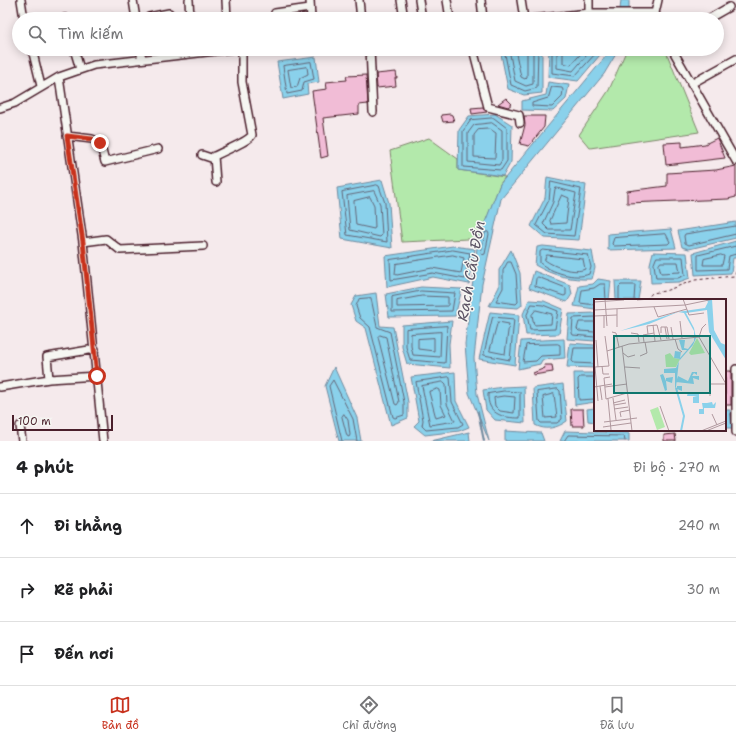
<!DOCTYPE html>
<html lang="vi">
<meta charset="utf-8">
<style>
body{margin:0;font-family:"Shantell Sans",sans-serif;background:#f6f6f6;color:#202124}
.scale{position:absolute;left:12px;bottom:10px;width:101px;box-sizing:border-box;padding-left:4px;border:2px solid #4a1f2b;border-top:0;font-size:11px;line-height:14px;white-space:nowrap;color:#4a1f2b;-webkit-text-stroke:3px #f6f6f2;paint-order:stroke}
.stop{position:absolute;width:12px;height:12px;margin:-9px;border:3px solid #c8321e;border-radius:50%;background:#fff}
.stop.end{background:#c8321e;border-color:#fff;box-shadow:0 1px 4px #0008}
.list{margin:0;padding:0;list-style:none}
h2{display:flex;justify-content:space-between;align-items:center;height:52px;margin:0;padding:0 16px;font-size:17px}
h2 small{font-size:13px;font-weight:400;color:#757577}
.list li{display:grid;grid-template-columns:26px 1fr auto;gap:12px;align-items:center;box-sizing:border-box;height:64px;padding:0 16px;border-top:1px solid #e0e0e0}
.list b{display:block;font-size:15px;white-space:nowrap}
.list em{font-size:13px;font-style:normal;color:#757577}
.icon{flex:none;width:22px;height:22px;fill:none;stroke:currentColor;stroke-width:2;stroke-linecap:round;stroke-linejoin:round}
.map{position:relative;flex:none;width:736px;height:441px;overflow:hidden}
.search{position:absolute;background:#fff;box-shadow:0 2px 10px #0003;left:12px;right:12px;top:12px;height:44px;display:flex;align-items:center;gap:10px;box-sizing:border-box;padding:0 14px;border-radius:22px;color:#757577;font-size:15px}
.sheet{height:244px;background:#fff}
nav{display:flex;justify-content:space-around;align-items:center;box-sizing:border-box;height:56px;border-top:1px solid #e0e0e0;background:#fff;font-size:11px;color:#757577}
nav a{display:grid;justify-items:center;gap:2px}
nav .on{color:#c8321e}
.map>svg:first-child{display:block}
.green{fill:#b3e9ab;stroke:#7e846b}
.water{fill:#8ad1eb;stroke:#708a9e}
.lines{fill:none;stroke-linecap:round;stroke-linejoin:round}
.shore{stroke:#646678;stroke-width:1}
.stream{stroke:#708a9e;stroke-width:2}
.building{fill:#f1bcd6;stroke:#4a1f2b}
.minor-casing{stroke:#4a1f2b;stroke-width:10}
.path{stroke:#4a1f2b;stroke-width:1;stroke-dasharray:3 3;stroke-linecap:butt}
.minor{stroke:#f6f6f2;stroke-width:7}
.route{stroke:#c8321e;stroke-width:5}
.labels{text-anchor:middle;stroke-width:3;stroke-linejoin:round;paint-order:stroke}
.water-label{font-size:15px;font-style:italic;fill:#5d5465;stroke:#f6f6f2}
.inset-river{fill:none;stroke:#8ad1eb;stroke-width:2}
.inset-road{fill:none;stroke:#b1999f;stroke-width:1}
.view{fill:#0f766e;fill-opacity:0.15;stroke:#0f766e;stroke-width:2}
.inset-edge{fill:none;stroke:#4a1f2b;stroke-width:2}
</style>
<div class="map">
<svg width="736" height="441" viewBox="0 0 736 441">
<rect width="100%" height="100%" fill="#f5eaec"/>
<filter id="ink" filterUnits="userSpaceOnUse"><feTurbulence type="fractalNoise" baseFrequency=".025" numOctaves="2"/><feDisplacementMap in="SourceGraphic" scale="8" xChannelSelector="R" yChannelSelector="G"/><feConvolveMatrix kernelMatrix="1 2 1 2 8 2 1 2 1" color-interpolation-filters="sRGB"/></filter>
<g filter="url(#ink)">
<path class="green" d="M 627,49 L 665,49 L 699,132 L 590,148 L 579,135 L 609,90 Z
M 429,138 L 458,159 L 458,170 L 505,177 L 500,184 L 478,242 L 468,239 L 402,242 L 390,151 Z"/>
<path class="water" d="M 621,0 L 629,0 L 629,19 L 619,19 Z
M 500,49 L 542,49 L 542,93 L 524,95 L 508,89 Z
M 549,49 L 601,49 L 600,55 L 578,81 L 548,77 Z
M 609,49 L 619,49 L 604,74 L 501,199 L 482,284 L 474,358 L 477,394 L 489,441 L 469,393 L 465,344 L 478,240 L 500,184 L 606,56 Z
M 316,57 L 319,82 L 307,84 L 308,94 L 283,99 L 277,62 Z
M 548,82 L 569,85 L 566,99 L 553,111 L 522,110 L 522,101 L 546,95 Z
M 495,114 L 512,125 L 511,162 L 503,176 L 458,170 L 459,130 L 469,116 Z
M 547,177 L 586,185 L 579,240 L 545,238 L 531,226 L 545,198 Z
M 382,180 L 389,203 L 392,248 L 342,239 L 337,188 Z
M 736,222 L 736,238 L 689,249 L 682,247 L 678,231 Z
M 671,229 L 676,248 L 608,250 L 608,234 Z
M 736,241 L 736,258 L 733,258 L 731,273 L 695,275 L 693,253 Z
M 453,246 L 475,249 L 469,284 L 433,277 L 387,287 L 385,256 Z
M 543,246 L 592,251 L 595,268 L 592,279 C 571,280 553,276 535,265 L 537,247 Z
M 511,250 L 520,273 L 522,305 L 518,308 L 489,306 L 499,287 L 499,270 Z
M 653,252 L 687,253 L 690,278 L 679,282 L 651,283 L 650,264 Z
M 534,271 L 570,285 L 572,294 L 567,302 L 529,288 Z
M 598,279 L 611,281 L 609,300 L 595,300 L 595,309 L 574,306 L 579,286 L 593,284 Z
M 615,281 L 641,281 L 638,300 L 616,300 Z
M 421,287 L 462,289 L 455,316 L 389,317 L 386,294 Z
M 376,293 L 380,326 L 393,327 L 408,402 L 408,418 L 391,425 L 366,328 L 356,321 L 351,305 L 356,296 Z
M 529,300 L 544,301 L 563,309 L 559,334 L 526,335 L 523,314 Z
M 490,312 L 519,315 L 515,365 L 479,359 Z
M 595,313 L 595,341 L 567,339 L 569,314 Z
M 452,321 L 449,344 L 450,368 L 407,364 L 402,347 L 402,325 Z
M 564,339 L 565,358 L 542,360 L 540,364 L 518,369 L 521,341 Z
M 570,343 L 595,345 L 595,368 L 567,367 Z
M 334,367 L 357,418 L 361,441 L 339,441 L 325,386 Z
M 455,372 L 456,401 L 469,427 L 459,431 L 425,435 L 414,426 L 419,421 L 411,377 Z
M 574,373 L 595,373 L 595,402 L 575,405 Z
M 563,384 L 567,421 C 557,428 546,431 535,425 L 533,388 Z
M 524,386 L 525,423 L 495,420 L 486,410 L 483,390 L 503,387 Z
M 595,408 L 595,422 L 588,421 L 587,409 Z
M 725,410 L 730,410 L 732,428 L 725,428 Z
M 505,431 L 541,433 L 544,441 L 505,441 Z
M 565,431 L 629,433 L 629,441 L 560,441 Z
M 469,432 L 470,441 L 431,441 Z"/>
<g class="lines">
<path class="shore" d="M 504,49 L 511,85 L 525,91 L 537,88 L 538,49
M 509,49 L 515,81 L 526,86 L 533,84 L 533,49
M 515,49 L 521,77 L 525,79 L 527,77 L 527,49
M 552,49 L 552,73 L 575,76 L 596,53 L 597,49
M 557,49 L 557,68 L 573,71 L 592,49
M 563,49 L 563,63 L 571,65 L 585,49
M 311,62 L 314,79 L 304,82 L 302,91 L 287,94 L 283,66 Z
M 307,67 L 308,74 L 300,78 L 297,87 L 291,88 L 288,70 Z
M 552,87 L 562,88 L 563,90 L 562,97 L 552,107 L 532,106 L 532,103 L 548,98 Z
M 494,118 L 507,128 L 507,161 L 501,170 L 463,167 L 463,131 L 471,120 Z
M 492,123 L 502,130 L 502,160 L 499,165 L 468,162 L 468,133 L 474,125 Z
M 490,129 L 496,133 L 495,158 L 474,157 L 474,135 L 478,130 Z
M 551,182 L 581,189 L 574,236 L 547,234 L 536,225 L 549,200 Z
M 377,185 L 379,186 L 385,203 L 387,242 L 347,235 L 342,192 Z
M 557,188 L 576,193 L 570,230 L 549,230 L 543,224 L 553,202 L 555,189 Z
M 374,191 L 380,204 L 382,235 L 380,237 L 350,230 L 347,196 Z
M 562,195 L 569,198 L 566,223 L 551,224 L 550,221 Z
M 370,197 L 374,205 L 375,227 L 374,229 L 356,225 L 354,201 Z
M 736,226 L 685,234 L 684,236 L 685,243 L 689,245 L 736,234
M 488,232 L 489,234 L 485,254 L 482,255 L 481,253 L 485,233 Z
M 666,234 L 670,242 L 668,244 L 614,246 L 612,244 L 614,238 Z
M 736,246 L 698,255 L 698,270 L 727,269 L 729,256 L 736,254
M 453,250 L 470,253 L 465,279 L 433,273 L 391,280 L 390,260 Z
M 543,250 L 588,255 L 591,267 L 589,274 C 575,280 551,272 540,263 L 540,252 Z
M 453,255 L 464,258 L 461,273 L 432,268 L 397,275 L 395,274 L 396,264 Z
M 547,255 L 583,259 L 585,269 C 575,274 554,267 545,260 Z
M 721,255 L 724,256 L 722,265 L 703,265 L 704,259 Z
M 657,257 L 683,257 L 685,275 L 678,278 L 656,278 L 654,264 Z
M 508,262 L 511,262 L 516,274 L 518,302 L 516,304 L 496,301 L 503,288 L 503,271 Z
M 661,262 L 678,262 L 680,272 L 661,273 L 659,265 Z
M 538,277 L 566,288 L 566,295 L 564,296 L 535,286 L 536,279 Z
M 421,291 L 455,293 L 452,311 L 392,312 L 392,297 Z
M 422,296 L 448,297 L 448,306 L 397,307 L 397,301 Z
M 371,298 L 377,327 L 390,332 L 404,402 L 404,415 L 395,418 L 393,417 L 370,327 L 360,318 L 356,306 L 359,299 Z
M 619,300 L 619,287 L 621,285 L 635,285 L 634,300
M 532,304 L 543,305 L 558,311 L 555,329 L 530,330 L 527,315 Z
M 595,305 L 580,303 L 582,290 L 594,288 L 600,284 L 605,284 L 606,300
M 536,310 L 552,314 L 551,324 L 534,325 L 532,315 Z
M 493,317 L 514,319 L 510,360 L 484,355 Z
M 595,317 L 573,318 L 572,333 L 573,335 L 595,337
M 498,322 L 509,324 L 505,354 L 490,351 Z
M 595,322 L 579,322 L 577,329 L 579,331 L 595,332
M 447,326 L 445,363 L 410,360 L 406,347 L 406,329 Z
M 441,332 L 440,357 L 413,355 L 411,346 L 411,334 Z
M 380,335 L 386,337 L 399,402 L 397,405 L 395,404 L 378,337 Z
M 434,338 L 434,351 L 418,349 L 418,339 Z
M 558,344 L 560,345 L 560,355 L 541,356 L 536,361 L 523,362 L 526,345 Z
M 595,348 L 574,348 L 572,361 L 574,363 L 595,364
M 450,377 L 452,402 L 463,424 L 458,427 L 426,430 L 422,426 L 423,420 L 416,382 Z
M 595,377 L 580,377 L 578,379 L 579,400 L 595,399
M 444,382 L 446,384 L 447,404 L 455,421 L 430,425 L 422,386 Z
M 438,389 L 440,390 L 441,405 L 446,415 L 436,418 L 429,392 Z
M 558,389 L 560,391 L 562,419 L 557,423 L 541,423 L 539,421 L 537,392 Z
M 504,391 L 520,392 L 520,418 C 502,418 487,414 488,394 Z
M 554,394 L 557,417 L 545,418 L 543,397 Z
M 504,396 L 515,397 L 514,413 L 500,411 L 495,406 L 494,398 Z
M 344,414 L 348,420 L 350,435 L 349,437 L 347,436 L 342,417 Z
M 342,441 L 329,386 L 333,380 L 353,419 L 357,441
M 564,441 L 568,435 L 624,436 L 625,441"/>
<path class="stream" d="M 478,412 L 484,441"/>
</g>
<path class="building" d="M 396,72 L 397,78 L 395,78 L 396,86 L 377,88 L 376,74 Z
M 366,75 L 368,104 L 359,105 L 359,114 L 323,118 L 328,156 L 321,158 L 312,91 L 327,89 L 326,82 L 347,80 L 346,76 Z
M 506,98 L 512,104 L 508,107 L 498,104 Z
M 483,107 L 487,112 L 472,114 L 471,108 Z
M 450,114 L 452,115 L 454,121 L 443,122 L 441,115 Z
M 524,116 L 545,116 L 544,127 L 529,146 L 520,144 L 525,125 Z
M 717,138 L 725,158 L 666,165 L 664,143 L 682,142 L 682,147 L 705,144 Z
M 736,166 L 736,197 L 728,199 L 627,203 L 627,191 L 667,186 L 667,173 L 716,170 Z
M 544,365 L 552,365 L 553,372 L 533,375 L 533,373 L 545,368 Z
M 725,371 L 731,371 L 731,405 L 725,405 Z
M 571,409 L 583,409 L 584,426 L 572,426 Z
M 675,434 L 676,441 L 664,441 L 664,435 Z"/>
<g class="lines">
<g class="minor-casing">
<path id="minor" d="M 21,0 L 24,19
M 133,0 L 136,19
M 189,0 L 190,19
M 226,0 L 227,19
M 310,0 L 311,19
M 359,0 L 361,19
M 401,0 L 404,19
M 419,0 L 422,19
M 447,0 L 450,19
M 481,0 L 483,19
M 521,0 L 524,19
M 275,13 L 310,8
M 589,13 L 589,0
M 149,17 L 169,13 L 169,19
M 65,18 L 66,19
M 532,19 L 589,13 L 655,13
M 658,19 L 655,13 L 658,0
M 708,19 L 729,7
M 32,49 L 41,86
M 74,49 L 80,69
M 140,49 L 142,59
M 370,49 L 373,112
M 473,49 L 488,107 L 519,115 L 520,123
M 672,49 L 736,161
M 59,77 L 83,242 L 103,441
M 691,84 L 736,59
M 0,108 L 15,103 L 59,77 L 94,65 L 233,49
M 67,136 L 92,139 L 100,143 L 105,162 L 158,149
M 202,155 L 211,158 C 221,152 248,142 252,135 L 242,82 L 242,49
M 214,156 L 216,182
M 83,242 L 106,239 L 120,250 L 203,246
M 736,369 L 736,432
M 49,379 L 47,357 L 95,349
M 0,387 L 49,379 L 97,376
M 20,426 L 22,441"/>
</g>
<path class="path" d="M 646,300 L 652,293 L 665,291 L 695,280 L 734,276 L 736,272"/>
<use href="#minor" class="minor"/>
</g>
</g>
<g class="lines" filter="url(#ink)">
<path class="route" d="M 97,376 L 83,242 L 67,136 L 92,139 L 100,143"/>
</g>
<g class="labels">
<g class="water-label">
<text transform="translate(471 271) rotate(-80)" y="5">Rạch Cầu Đồn</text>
</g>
</g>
<g transform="translate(594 299)">
<rect width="132" height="132" fill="#f5eaec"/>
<path d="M 103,39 L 111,54 L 97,56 L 95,54 ZM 76,54 L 80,59 L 86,60 L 82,68 L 72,68 L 71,56 ZM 64,108 L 71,128 L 63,131 L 56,111 Z" fill="#b3e9ab"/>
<path d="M 112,0 L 118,0 L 120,31 L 127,44 L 132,46 L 132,61 L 115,33 L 113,11 L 92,14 L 100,29 L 102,39 L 99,46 L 85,62 L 82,88 L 83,90 L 83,87 L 88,87 L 88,92 L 83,90 L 84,94 L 81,88 L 81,74 L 70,74 L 70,70 L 82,69 L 86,60 L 80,59 L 81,52 L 87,53 L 86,59 L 93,51 L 88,51 L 85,41 L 91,41 L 90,49 L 94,50 L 100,42 L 100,32 L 90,14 L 84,13 L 55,25 L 26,32 L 0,35 L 26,32 L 83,13 L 111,9 L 114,3 ZM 98,73 L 103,73 L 103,76 L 100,74 L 98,77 L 105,77 L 105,81 L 99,79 L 100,85 L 82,83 L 84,77 L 94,82 ZM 69,75 L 72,82 L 72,79 L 79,78 L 78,84 L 72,82 L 73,91 L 71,92 L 66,76 ZM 102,93 L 105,94 L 105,104 L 99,104 L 99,98 L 103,97 L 93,97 L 94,93 ZM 118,103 L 119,106 L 122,103 L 121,109 L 110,109 L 110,115 L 105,115 L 105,110 L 109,110 L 108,104 L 113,104 L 113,106 L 113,104 Z" fill="#8ad1eb"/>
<path class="inset-river" d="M 82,89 L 90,117 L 87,132"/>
<path class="inset-road" d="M 11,0 L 13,27M 89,0 L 95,16 L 110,14M 43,1 L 57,0M 0,3 L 30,1M 60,8 L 64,18 L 93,10M 23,10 L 23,28M 0,11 L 91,6 L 120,0M 10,16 L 10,29M 0,17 L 23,16M 86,22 L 88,39M 112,25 L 108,29 L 105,38 L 132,85 L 116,85 L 116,97M 59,26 L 61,42M 71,28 L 73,40M 77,28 L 79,40M 18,33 L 22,34 L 25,48M 37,34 L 44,35 L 45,43M 67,34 L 67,28 L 73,28 L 75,40M 54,35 L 53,27 L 63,26 L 67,41M 11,37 L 13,52 L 35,45 L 105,38M 81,40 L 84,50 L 88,53M 2,41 L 4,68M 50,43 L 49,36 L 60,34M 28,47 L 38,132M 29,54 L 34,58 L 41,56M 46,57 L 53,54 L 51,43M 8,67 L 9,75 L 15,75M 31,68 L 46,69M 16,78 L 10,79 L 12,100 L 33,94M 6,87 L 8,101M 0,88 L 18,85M 11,88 L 33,85M 19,99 L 22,121M 14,100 L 17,131M 4,102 L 1,68 L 15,67 L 13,52M 19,104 L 31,101M 20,106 L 32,104M 66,107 L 75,132M 20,110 L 34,108M 118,115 L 123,126M 27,118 L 26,113 L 36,111M 10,123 L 43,119M 9,128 L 37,124M 107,132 L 132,122M 112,132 L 132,124"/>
<path class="view" d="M 20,37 L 116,37 L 116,94 L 20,94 Z"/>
<rect width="132" height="132" class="inset-edge"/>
</g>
</svg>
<div class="scale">100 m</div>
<div class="stop" style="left:97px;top:376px"></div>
<div class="stop end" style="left:100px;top:143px"></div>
<div class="search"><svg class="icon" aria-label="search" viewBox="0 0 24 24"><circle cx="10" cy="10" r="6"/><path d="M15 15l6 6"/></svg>Tìm kiếm</div>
</div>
<section class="sheet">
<h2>4 phút<small>Đi bộ · 270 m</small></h2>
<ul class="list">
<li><svg class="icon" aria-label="ahead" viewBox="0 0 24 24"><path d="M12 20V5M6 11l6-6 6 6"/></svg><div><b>Đi thẳng</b></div><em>240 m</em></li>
<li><svg class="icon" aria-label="right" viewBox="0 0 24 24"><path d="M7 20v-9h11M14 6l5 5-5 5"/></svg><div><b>Rẽ phải</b></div><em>30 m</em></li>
<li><svg class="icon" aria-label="arrive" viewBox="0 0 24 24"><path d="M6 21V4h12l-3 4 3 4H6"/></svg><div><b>Đến nơi</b></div></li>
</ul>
</section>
<nav>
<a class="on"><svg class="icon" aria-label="map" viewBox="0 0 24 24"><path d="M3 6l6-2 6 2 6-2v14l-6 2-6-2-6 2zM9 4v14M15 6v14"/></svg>Bản đồ</a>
<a><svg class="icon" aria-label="directions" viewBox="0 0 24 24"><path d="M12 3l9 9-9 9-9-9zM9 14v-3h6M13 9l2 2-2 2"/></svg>Chỉ đường</a>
<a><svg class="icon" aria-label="saved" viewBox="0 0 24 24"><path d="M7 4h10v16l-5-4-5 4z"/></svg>Đã lưu</a>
</nav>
